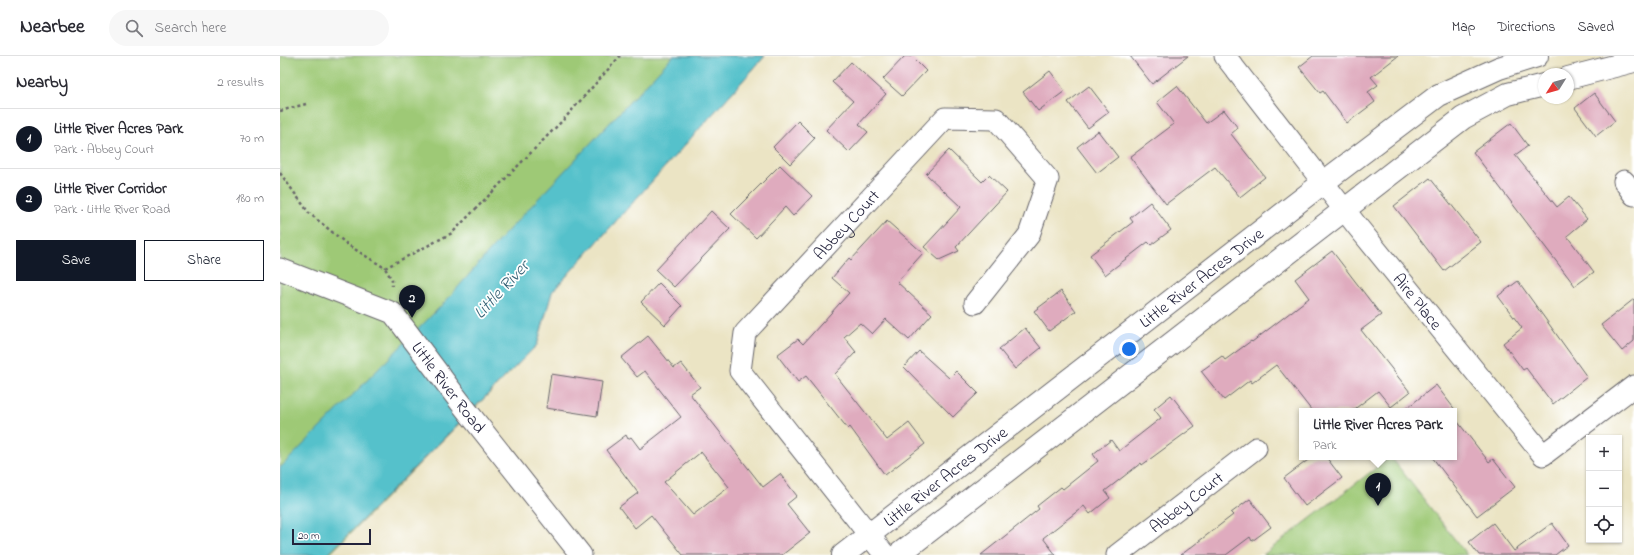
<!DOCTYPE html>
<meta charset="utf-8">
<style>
body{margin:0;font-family:"Indie Flower",sans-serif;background:#f7f7f7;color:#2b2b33}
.controls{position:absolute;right:12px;bottom:12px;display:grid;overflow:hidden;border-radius:0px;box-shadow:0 1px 3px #0004}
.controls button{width:36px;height:36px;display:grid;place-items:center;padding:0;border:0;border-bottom:1px solid #e1e1e2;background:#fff;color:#2b2b33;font:20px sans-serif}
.compass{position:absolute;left:1258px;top:12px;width:36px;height:36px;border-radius:50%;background:#fff;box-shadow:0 1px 3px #0004;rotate:233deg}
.scale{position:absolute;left:12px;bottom:10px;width:79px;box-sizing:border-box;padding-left:4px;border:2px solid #22223b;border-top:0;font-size:11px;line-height:14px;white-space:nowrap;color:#22223b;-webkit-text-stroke:3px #fff;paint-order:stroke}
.you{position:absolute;left:849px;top:293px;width:14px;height:14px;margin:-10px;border:3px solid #fff;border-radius:50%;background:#1a73e8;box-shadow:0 0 0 6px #1a73e833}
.badge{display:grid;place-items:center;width:26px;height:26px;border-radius:50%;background:#111827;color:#fff;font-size:13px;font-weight:700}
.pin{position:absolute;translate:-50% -33px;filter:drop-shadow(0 1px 2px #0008)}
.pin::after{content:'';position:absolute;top:21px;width:14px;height:12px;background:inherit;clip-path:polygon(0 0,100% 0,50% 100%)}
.popup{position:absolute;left:1019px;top:352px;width:158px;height:52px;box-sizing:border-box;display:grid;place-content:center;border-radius:0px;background:#fff;filter:drop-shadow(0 1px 3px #0005);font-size:13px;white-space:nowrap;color:#7c7c81}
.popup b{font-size:15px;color:#2b2b33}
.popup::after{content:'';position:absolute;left:50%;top:100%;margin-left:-8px;border:8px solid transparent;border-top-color:#fff}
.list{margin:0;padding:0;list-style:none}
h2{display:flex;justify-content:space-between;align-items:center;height:52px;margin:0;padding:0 16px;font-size:17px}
h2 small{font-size:13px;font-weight:400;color:#7c7c81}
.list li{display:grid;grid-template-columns:26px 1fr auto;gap:12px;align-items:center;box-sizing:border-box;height:60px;padding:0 16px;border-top:1px solid #e1e1e2}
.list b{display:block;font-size:15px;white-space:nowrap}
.list p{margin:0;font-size:13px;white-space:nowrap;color:#7c7c81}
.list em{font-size:13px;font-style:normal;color:#7c7c81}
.actions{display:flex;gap:8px;padding:12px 16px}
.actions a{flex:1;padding:9px 0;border:1px solid #111827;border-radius:0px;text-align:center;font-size:14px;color:#111827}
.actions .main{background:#111827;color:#fff}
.icon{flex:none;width:22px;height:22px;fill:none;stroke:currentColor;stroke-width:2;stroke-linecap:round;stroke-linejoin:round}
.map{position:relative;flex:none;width:1354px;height:499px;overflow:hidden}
header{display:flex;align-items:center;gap:24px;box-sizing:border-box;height:56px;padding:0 20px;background:#fff;border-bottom:1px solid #e1e1e2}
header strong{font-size:19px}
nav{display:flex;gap:22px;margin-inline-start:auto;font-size:14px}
.search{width:280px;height:36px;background:#f7f7f7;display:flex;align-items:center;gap:10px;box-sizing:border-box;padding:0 14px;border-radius:22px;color:#7c7c81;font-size:15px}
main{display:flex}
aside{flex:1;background:#fff}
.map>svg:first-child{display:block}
.green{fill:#9ec976;stroke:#607658}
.water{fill:#54c1cb;stroke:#3b7283}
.building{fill:#dfabbe;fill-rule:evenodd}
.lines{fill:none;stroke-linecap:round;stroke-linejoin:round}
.street-casing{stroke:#68666b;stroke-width:23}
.secondary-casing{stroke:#68666b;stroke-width:24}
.path{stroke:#68666b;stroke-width:2.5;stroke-dasharray:3 3;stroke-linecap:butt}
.street{stroke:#fff;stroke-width:21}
.secondary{stroke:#fff;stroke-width:22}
.labels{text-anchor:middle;stroke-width:3.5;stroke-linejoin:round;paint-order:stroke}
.street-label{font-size:17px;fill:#22223b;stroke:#fff}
.water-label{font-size:18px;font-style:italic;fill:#366275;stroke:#fff}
</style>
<header>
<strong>Nearbee</strong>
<div class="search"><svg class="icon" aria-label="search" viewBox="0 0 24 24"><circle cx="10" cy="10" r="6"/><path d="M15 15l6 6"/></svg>Search here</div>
<nav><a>Map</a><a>Directions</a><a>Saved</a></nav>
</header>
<main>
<aside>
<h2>Nearby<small>2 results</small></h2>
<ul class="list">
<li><span class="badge">1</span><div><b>Little River Acres Park</b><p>Park · Abbey Court</p></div><em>70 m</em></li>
<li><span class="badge">2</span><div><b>Little River Corridor</b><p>Park · Little River Road</p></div><em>180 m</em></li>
</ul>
<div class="actions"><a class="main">Save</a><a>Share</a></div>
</aside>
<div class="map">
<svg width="1354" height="499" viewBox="0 0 1354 499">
<rect width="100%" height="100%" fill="#fff"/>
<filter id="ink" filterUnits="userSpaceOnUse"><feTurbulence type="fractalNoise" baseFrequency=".025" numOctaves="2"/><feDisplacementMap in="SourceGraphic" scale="8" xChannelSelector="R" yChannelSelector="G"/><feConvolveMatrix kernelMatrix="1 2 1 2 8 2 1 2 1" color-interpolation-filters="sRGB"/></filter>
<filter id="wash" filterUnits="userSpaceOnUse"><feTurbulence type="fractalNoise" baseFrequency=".012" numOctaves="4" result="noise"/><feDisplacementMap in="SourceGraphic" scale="16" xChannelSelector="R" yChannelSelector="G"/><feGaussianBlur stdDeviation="0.9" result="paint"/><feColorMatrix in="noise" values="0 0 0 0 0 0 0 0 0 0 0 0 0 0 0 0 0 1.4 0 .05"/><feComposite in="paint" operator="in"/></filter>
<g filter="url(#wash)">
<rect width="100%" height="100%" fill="#ebe4c4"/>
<path class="green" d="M 0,0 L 485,0 L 272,236 L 257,289 L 49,499 L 0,499 Z
M 1111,401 L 1187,499 L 983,499 L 1110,401 Z"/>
<path class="water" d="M 393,0 L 485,0 L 272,236 L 257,289 L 47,499 L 0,499 L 0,412 L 165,246 L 222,181 Z"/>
<g id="blocks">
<path class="building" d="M 625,0 L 631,0 L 646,15 L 622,40 L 603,23 Z
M 850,0 L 908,0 L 872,28 Z
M 1033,0 L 1118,0 L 1091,21 L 1098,29 L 1088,36 L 1095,46 L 1067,67 L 1043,35 L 1040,37 L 1019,11 Z
M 571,6 L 606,38 L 579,68 L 588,76 L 569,96 L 546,74 L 573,45 L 552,26 Z
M 770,15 L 785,35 L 758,55 L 743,36 Z
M 809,30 L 829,56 L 808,72 L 788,46 Z
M 897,30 L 926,67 L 944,54 L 958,72 L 951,78 L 985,121 L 960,141 L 935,111 L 886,148 L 850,101 L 894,68 L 877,46 Z
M 1314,37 L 1335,65 L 1316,80 L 1295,52 Z
M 518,65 L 535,82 L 510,108 L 493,91 Z
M 1231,67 L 1248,90 L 1235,99 L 1277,151 L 1289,141 L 1307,163 L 1287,180 L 1314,216 L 1295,230 L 1193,96 Z
M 818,75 L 838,101 L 817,117 L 797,91 Z
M 669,94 L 702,126 L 709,119 L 727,136 L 676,191 L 679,195 L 659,204 L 644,191 L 681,151 L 646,118 Z
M 500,109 L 532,140 L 513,160 L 505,151 L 476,182 L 451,158 Z
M 1150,122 L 1201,186 L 1164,215 L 1114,150 Z
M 870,146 L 891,174 L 871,189 L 868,186 L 825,219 L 810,199 L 853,166 L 850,162 Z
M 431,155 L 450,173 L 394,231 L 376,214 Z
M 607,165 L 643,197 L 617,226 L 652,258 L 629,284 L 606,263 L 592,278 L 580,267 L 564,281 L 576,296 L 555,318 L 607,384 L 629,367 L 645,388 L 605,419 L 570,371 L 568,373 L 526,320 L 518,326 L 497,299 L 518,283 L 523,288 L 569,237 L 552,222 L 569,202 L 571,204 Z
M 1052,195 L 1101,259 L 1081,274 L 1130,336 L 1111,351 L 1098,335 L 1072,355 L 1032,355 L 996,309 L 972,327 L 970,324 L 944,344 L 921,315 L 942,300 L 945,304 L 971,285 L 972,286 L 1029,242 L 1015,223 Z
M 1238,225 L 1307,321 L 1273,348 L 1246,312 L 1243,314 L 1223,287 L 1242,272 L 1218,240 Z
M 379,227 L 402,250 L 385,269 L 361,246 Z
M 781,235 L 796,255 L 769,275 L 754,255 Z
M 1354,243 L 1354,285 L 1342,295 L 1321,269 Z
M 745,272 L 761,292 L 735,313 L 719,293 Z
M 368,280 L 394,312 L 401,307 L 420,331 L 410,338 L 483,431 L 500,418 L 517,440 L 507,448 L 530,477 L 502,499 L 403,499 L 371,459 L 355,472 L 339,451 L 358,437 L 326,394 L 346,379 L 348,383 L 351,381 L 360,393 L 401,361 L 365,315 L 357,321 L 341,302 ZM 421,396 L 449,431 L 413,459 L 384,426 Z
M 639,295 L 669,322 L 676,315 L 698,337 L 673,361 L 624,311 Z
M 271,318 L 322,326 L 317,360 L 266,352 Z
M 1156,329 L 1176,355 L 1123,355 Z
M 891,339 L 915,370 L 862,409 L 861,407 L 825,435 L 830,442 L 810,458 L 804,450 L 763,482 L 776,499 L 701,499 L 759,453 L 757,450 L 781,431 L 783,433 L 818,405 L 813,398 L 831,384 L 839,395 L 881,362 L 874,353 Z
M 1174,361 L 1209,406 L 1213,403 L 1235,431 L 1197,460 L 1152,401 L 1174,401 Z
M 1032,401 L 1046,401 L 1062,422 L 1025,450 L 1004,422 Z
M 970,443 L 991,471 L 972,485 L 970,481 L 946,499 L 901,499 L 953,459 L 951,457 Z
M 1213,467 L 1234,495 L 1272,467 L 1288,489 L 1275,499 L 1199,499 L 1189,486 Z"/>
</g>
</g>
<g filter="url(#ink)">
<use href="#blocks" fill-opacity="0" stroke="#68666b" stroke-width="1"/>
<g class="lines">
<g class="street-casing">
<g id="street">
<path id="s1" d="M 945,0 L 1077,170 L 1263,399 L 1354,330"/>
<path d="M 1344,125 L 1354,139"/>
<path id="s2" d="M 0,213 L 113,257 L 180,346 L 301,499"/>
<path id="s3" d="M 605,499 L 460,315 L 465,277 L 665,62 L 716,63 L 768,123 L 749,179 L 695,247"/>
<path id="s4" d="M 837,499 L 976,392"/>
</g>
</g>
<g class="secondary-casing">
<g id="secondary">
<path d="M 1288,22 L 1354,5"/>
<path id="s5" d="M 563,499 L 1044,126 L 1159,39 L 1219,12 L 1257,0"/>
<path d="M 618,499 L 1183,62 L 1228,38 L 1264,29"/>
</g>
</g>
<path class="path" d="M 0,55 L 26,48
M 0,117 L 29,157 L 68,189 L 105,212 L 112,224 L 112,230
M 105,212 L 172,177 L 285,62 L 340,0"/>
<use href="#street" class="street"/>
<use href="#secondary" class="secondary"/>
</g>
</g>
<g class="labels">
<g class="street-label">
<text dy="6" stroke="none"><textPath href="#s3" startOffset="421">Abbey Court</textPath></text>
<text dy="6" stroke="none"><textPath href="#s5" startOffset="453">Little River Acres Drive</textPath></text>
<text dy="6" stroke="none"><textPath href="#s1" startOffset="312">Aire Place</textPath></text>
<text dy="6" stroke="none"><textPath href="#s2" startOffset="214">Little River Road</textPath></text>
<text dy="6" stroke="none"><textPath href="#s5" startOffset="129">Little River Acres Drive</textPath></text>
<text dy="6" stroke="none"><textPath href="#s4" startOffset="87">Abbey Court</textPath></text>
</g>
<g class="water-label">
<text transform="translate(221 233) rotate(-47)" y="6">Little River</text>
</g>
</g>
</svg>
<div class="controls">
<button>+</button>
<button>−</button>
<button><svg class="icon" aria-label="locate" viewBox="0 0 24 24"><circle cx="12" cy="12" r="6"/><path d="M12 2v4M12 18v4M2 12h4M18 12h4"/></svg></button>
</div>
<svg class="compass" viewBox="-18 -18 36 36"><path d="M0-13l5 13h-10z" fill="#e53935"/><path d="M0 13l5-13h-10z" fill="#7c7c81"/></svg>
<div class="scale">20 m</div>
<div class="you"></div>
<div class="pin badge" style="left:1098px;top:450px">1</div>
<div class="popup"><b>Little River Acres Park</b>Park</div>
<div class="pin badge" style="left:132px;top:262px">2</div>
</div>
</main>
